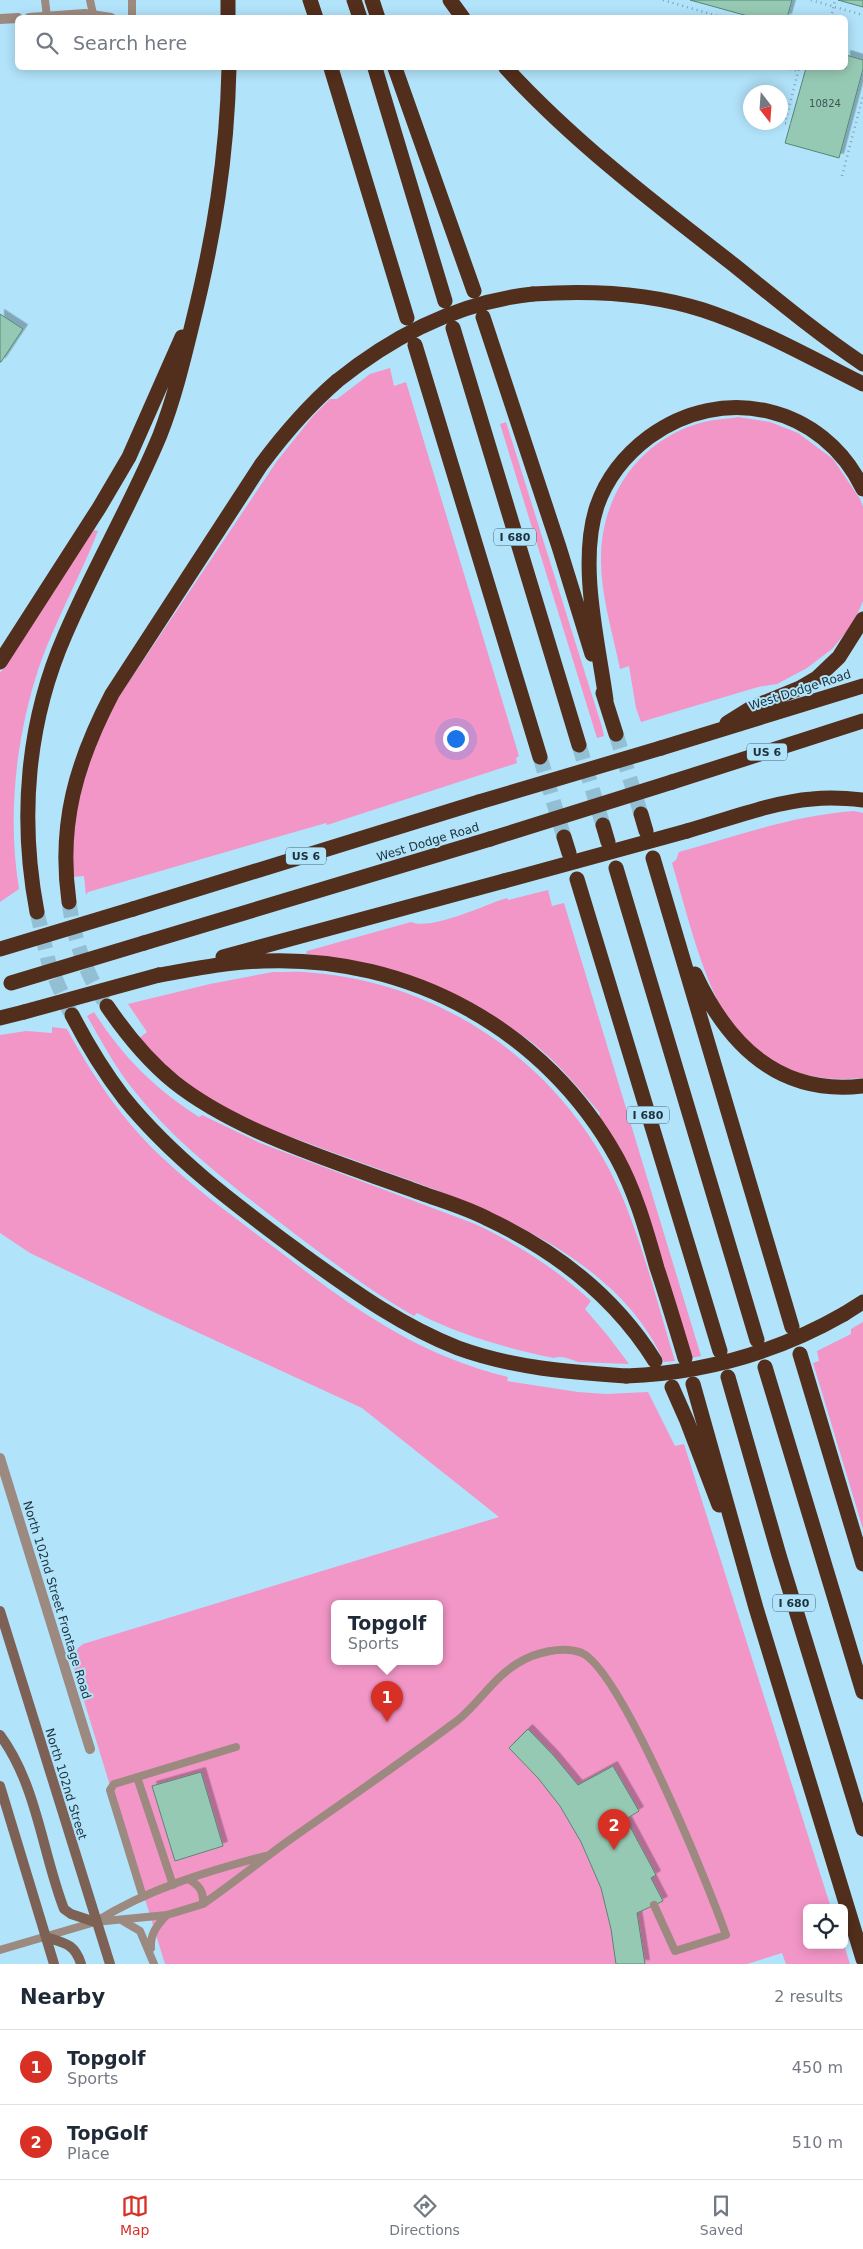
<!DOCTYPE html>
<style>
body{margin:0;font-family:"DejaVu Sans",sans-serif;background:#f2f2f3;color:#1f2937}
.controls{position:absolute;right:15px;bottom:15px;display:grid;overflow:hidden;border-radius:8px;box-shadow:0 2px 12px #0003}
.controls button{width:45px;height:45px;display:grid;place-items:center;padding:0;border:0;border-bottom:1px solid #e0e1e3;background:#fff;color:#1f2937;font:25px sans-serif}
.compass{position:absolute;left:743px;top:85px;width:45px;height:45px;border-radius:50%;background:#fff;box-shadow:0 2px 12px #0003;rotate:163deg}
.you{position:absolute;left:455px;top:738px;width:18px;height:18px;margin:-12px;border:4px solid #fff;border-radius:50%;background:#1a73e8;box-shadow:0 0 0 8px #1a73e833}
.badge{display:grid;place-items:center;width:32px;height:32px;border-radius:50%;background:#d93025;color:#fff;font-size:16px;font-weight:700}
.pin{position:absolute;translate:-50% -41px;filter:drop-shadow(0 1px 2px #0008)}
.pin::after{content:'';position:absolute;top:26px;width:18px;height:15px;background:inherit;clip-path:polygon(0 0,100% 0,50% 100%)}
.popup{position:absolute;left:331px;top:1600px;width:112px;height:65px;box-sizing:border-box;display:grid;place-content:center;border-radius:8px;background:#fff;filter:drop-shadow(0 1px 4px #0005);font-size:16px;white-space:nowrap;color:#747a83}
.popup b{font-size:19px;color:#1f2937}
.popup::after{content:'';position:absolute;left:50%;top:100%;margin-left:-10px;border:10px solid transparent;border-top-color:#fff}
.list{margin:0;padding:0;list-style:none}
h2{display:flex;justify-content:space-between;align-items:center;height:65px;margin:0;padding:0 20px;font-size:21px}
h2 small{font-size:16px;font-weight:400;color:#747a83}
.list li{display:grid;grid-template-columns:32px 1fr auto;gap:15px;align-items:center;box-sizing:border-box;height:75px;padding:0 20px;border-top:1px solid #e0e1e3}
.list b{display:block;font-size:19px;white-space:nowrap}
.list p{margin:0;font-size:16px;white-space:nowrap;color:#747a83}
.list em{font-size:16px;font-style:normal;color:#747a83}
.icon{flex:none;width:28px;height:28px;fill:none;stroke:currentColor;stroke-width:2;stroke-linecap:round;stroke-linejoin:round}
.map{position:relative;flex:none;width:863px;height:1964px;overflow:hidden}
.search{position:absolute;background:#fff;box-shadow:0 2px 12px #0003;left:15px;right:15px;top:15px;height:55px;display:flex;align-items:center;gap:12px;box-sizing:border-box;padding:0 18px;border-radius:8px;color:#747a83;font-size:19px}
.sheet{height:215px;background:#fff}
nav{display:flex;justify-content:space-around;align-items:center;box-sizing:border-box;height:70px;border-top:1px solid #e0e1e3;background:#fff;font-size:14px;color:#747a83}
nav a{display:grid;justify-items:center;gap:2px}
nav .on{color:#d93025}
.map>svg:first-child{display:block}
.green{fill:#f296c7;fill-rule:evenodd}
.building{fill:#96c9b4;stroke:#568773;filter:url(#shadow)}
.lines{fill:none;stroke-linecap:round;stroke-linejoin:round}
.motorway-tunnel{stroke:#93bfd4;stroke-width:15;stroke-dasharray:15 8;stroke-linecap:butt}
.path{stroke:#7ca4b6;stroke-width:2.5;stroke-dasharray:1 4;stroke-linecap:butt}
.service{stroke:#9c897f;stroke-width:8}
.minor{stroke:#9c897f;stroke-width:10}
.secondary{stroke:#7d6154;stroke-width:10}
.motorway{stroke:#522e1c;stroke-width:15}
.motorway-bridge{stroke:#522e1c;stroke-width:15}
.labels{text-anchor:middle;stroke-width:4;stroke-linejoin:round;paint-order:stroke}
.number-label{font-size:10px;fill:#3b5758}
.shield{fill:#b1e3fa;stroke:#496674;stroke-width:1}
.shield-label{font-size:11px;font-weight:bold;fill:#1d313a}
.street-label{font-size:12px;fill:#1d313a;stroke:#b1e3fa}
</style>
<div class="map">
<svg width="863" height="1964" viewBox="0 0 863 1964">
<defs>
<filter id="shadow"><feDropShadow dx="4.5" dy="-4.5" stdDeviation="0" flood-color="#0004"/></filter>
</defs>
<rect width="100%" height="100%" fill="#b1e3fa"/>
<path class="green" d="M 390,368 L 394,386 L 406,382 L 519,756 L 516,758 L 517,763 L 327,825 L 326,823 L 88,892 L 86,895 L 84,876 L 71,877 L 71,842 L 81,779 L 112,707 L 277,461 L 313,416 L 330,399 L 337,399 L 370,374 Z
M 738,417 L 770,422 L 798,433 L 833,459 L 860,499 L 863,507 L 863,601 L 853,624 L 832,649 L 807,668 L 777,684 L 758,687 L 641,722 L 636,708 L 629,666 L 620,669 C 613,634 601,596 601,561 C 600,496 640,438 704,422 C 715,419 727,419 738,417 Z
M 506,422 L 602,727 L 604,736 L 597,738 L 500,424 Z
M 94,530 L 98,531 C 80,577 55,621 39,667 C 16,737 7,815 19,889 L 0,902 L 0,673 L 52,590 Z
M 854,811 L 863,813 L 863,1078 C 821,1083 773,1072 743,1040 C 706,999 688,916 672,863 L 676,860 L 679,852 C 736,836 795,815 854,811 Z
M 548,890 L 552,906 L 564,903 L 701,1356 L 691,1358 L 599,1117 L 600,1113 C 567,1075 545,1046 500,1022 L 341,959 L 306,954 L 307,951 L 411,922 C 432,931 486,904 507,898 L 508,900 Z
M 273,972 C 287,972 301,971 315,973 C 453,985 575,1076 626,1206 C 646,1256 659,1309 675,1361 L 664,1362 C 609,1236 431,1190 313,1145 C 288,1136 260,1127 236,1114 C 217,1104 195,1092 178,1079 C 163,1068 150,1053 137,1040 L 147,1032 L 128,1004 L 210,984 Z
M 94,1012 C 121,1055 156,1090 199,1117 L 202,1115 L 260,1143 L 475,1224 C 518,1244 556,1269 591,1301 L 585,1309 L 608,1336 L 629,1364 L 578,1362 C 570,1359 562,1355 554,1358 C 506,1348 460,1335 417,1313 L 414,1316 C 372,1292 334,1263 295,1234 C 239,1191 180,1148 136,1093 C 116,1069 102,1042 87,1016 Z
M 52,1027 L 67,1029 C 93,1077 125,1124 166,1161 C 200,1193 238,1220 275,1248 C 352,1307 412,1353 508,1377 L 507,1381 L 578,1392 L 606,1394 L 648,1392 L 675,1446 L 684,1444 L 831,1908 L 807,1908 L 807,1945 L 844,1945 L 850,1964 L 786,1964 L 782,1953 L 747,1964 L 165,1964 L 72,1662 L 78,1648 L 83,1644 L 499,1517 L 362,1408 L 160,1315 L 30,1253 L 0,1233 L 0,1035 L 26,1031 L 52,1033 ZM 334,1603 L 440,1603 L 440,1661 L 334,1661 Z
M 863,1322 L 863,1529 L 813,1363 L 819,1361 L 817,1351 L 851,1334 L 851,1329 Z"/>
<path class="building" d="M 690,0 L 792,0 L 787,18 L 755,18 Z
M 838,0 L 863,0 L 863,7 Z
M 846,55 L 863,60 L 863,69 L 839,158 L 785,143 L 806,68 L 846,68 Z
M 0,314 L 23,329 L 1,362 L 0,362 Z
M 528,1729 L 554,1756 L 578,1785 L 613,1766 L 639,1811 L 626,1819 L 656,1875 L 651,1878 L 663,1901 L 637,1913 L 645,1964 L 616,1964 L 611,1929 L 601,1888 L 581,1842 L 560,1806 L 538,1778 L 509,1748 Z
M 201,1772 L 223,1846 L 175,1861 L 152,1786 Z"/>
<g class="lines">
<path class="motorway-tunnel" d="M 616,734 L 641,814
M 579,745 L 603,825
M 540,757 L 564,837
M 69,902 C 74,938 84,970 104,1001
M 37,912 L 49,964 L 70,1012"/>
<path class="path" d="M 663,0 L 724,18
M 811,0 L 863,15
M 831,18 L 835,0
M 785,68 L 798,71
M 860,82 L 863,83
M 791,124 L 785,123 L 799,68
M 842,176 L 863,96"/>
<path class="service" d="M 45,0 L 47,17
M 90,0 L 93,14
M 132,0 L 132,18
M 137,1777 L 173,1885
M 188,1879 C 199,1885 204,1891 203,1904
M 143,1897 L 110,1790 L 114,1784 L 121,1782 L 236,1747
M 97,1921 C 148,1889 208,1871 265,1856
M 123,1921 L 140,1931 L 154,1964
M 151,1948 C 150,1934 157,1925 167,1915
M 0,1950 L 95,1922 L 167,1915 L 203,1904 C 232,1884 259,1862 288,1841 C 345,1801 402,1762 458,1720 C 479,1703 494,1677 518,1663 C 534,1653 563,1645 582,1653 C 622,1672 709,1886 726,1935 L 675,1951 L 654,1905"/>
<path class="minor" d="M 29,18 L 85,14 L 111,18
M 0,19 L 18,18
M 0,1458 L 90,1749"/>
<path class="secondary" d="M 0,1611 L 110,1964
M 0,1735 C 37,1785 42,1852 64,1909 L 71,1914 L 95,1922
M 0,1786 L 54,1964
M 46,1937 C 65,1943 75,1944 81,1964"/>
<path class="motorway" d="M 228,0 L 228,18
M 310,0 L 316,18
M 354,0 L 360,18
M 372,0 L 378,18
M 450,0 L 463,18
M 331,68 L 407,318
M 375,68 L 445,301
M 395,68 L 474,291
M 506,68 C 574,142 654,203 734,265 C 776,299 818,334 863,364
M 533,294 C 590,290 647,292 703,310 C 758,328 811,358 863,384
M 483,317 L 559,547 L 592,654
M 453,328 L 579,745
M 415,345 L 540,757
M 0,662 L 99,508 L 129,457 L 182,337
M 603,693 L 616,734
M 606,700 C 598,641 578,563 597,506 C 607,477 625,455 649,437 C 722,383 823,405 863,489
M 727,723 L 751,708 L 800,688 L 817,678 L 839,657 L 863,619
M 661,748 L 863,686
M 672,782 L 863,721
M 641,814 L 646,831
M 603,825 L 608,842
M 687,831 C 726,820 773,802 812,799 C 829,797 846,798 863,800
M 564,837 L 569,853
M 653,858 L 792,1327
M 616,868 L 757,1340
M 577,879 L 720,1351
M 69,902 C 58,824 76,763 112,694 L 261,465 C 284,434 307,407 337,381
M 133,909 L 479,802
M 37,912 C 19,818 27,722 65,635 C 94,567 132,503 160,435 C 174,399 183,362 192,325 C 214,237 227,158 229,68
M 144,943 L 490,839
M 223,957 L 504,881
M 695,974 C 728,1045 779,1096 863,1086
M 159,975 C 194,969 228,962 263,961 C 410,955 546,1030 617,1158 C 636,1193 646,1230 657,1268 C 667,1298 676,1328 685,1358
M 107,1006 C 126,1034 147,1060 174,1082 C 239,1134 343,1164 421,1193 C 443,1201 467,1208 488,1219 C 556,1251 615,1297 655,1361
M 72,1015 C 87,1044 104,1072 124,1098 C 174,1160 240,1208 303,1255 C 352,1290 401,1326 458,1348 C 513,1368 568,1372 626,1376
M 0,1018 L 24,1012
M 844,1314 L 863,1302
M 800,1354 L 863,1564
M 765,1367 L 863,1692
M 728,1377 L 779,1555 L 863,1829
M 693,1384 L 756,1608 L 863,1959
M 672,1387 L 687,1421 L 719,1505"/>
<path class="motorway-bridge" d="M 337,381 C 394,335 458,302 533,294
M 479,802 L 661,748
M 490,839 L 672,782
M 504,881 L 687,831
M 0,949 L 133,909
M 11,983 L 144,943
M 24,1012 L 159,975
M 626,1376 C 703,1373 776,1353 844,1314"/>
</g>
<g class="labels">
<g class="number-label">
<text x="825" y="107">10824</text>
</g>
<g class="shield">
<rect x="494" y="528.5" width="42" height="17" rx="4"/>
<rect x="747" y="743.5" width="40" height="17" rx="4"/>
<rect x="286" y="847.5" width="40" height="17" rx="4"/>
<rect x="627" y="1106.5" width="42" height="17" rx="4"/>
<rect x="773" y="1594.5" width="42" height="17" rx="4"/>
</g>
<g class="shield-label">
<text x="515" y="541">I 680</text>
<text x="767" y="756">US 6</text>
<text x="306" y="860">US 6</text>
<text x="648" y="1119">I 680</text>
<text x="794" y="1607">I 680</text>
</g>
<g class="street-label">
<text transform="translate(800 690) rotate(-18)" y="4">West Dodge Road</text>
<text transform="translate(428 842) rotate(-17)" y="4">West Dodge Road</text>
<text transform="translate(57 1600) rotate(73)" y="4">North 102nd Street Frontage Road</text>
<text transform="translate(66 1784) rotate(73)" y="4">North 102nd Street</text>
</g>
</g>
</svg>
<div class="controls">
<button><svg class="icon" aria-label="locate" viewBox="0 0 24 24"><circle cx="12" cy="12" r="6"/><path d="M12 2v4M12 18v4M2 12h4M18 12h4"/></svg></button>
</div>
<svg class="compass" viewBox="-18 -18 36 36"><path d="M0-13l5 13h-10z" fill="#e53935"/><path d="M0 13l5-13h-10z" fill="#747a83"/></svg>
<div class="you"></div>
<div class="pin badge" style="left:387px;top:1722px">1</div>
<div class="popup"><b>Topgolf</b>Sports</div>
<div class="pin badge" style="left:614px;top:1850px">2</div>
<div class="search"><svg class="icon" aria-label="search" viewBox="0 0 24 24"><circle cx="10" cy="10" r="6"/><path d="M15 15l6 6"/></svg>Search here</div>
</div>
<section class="sheet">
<h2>Nearby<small>2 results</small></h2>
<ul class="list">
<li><span class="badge">1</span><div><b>Topgolf</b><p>Sports</p></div><em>450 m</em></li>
<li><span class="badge">2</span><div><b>TopGolf</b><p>Place</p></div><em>510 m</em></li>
</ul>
</section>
<nav>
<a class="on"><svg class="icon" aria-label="map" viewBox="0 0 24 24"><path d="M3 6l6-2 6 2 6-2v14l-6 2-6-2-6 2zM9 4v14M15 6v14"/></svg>Map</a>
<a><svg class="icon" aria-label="directions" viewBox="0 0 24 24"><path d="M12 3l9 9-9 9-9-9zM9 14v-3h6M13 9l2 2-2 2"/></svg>Directions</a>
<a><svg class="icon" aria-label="saved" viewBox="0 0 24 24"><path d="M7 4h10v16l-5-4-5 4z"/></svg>Saved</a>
</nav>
